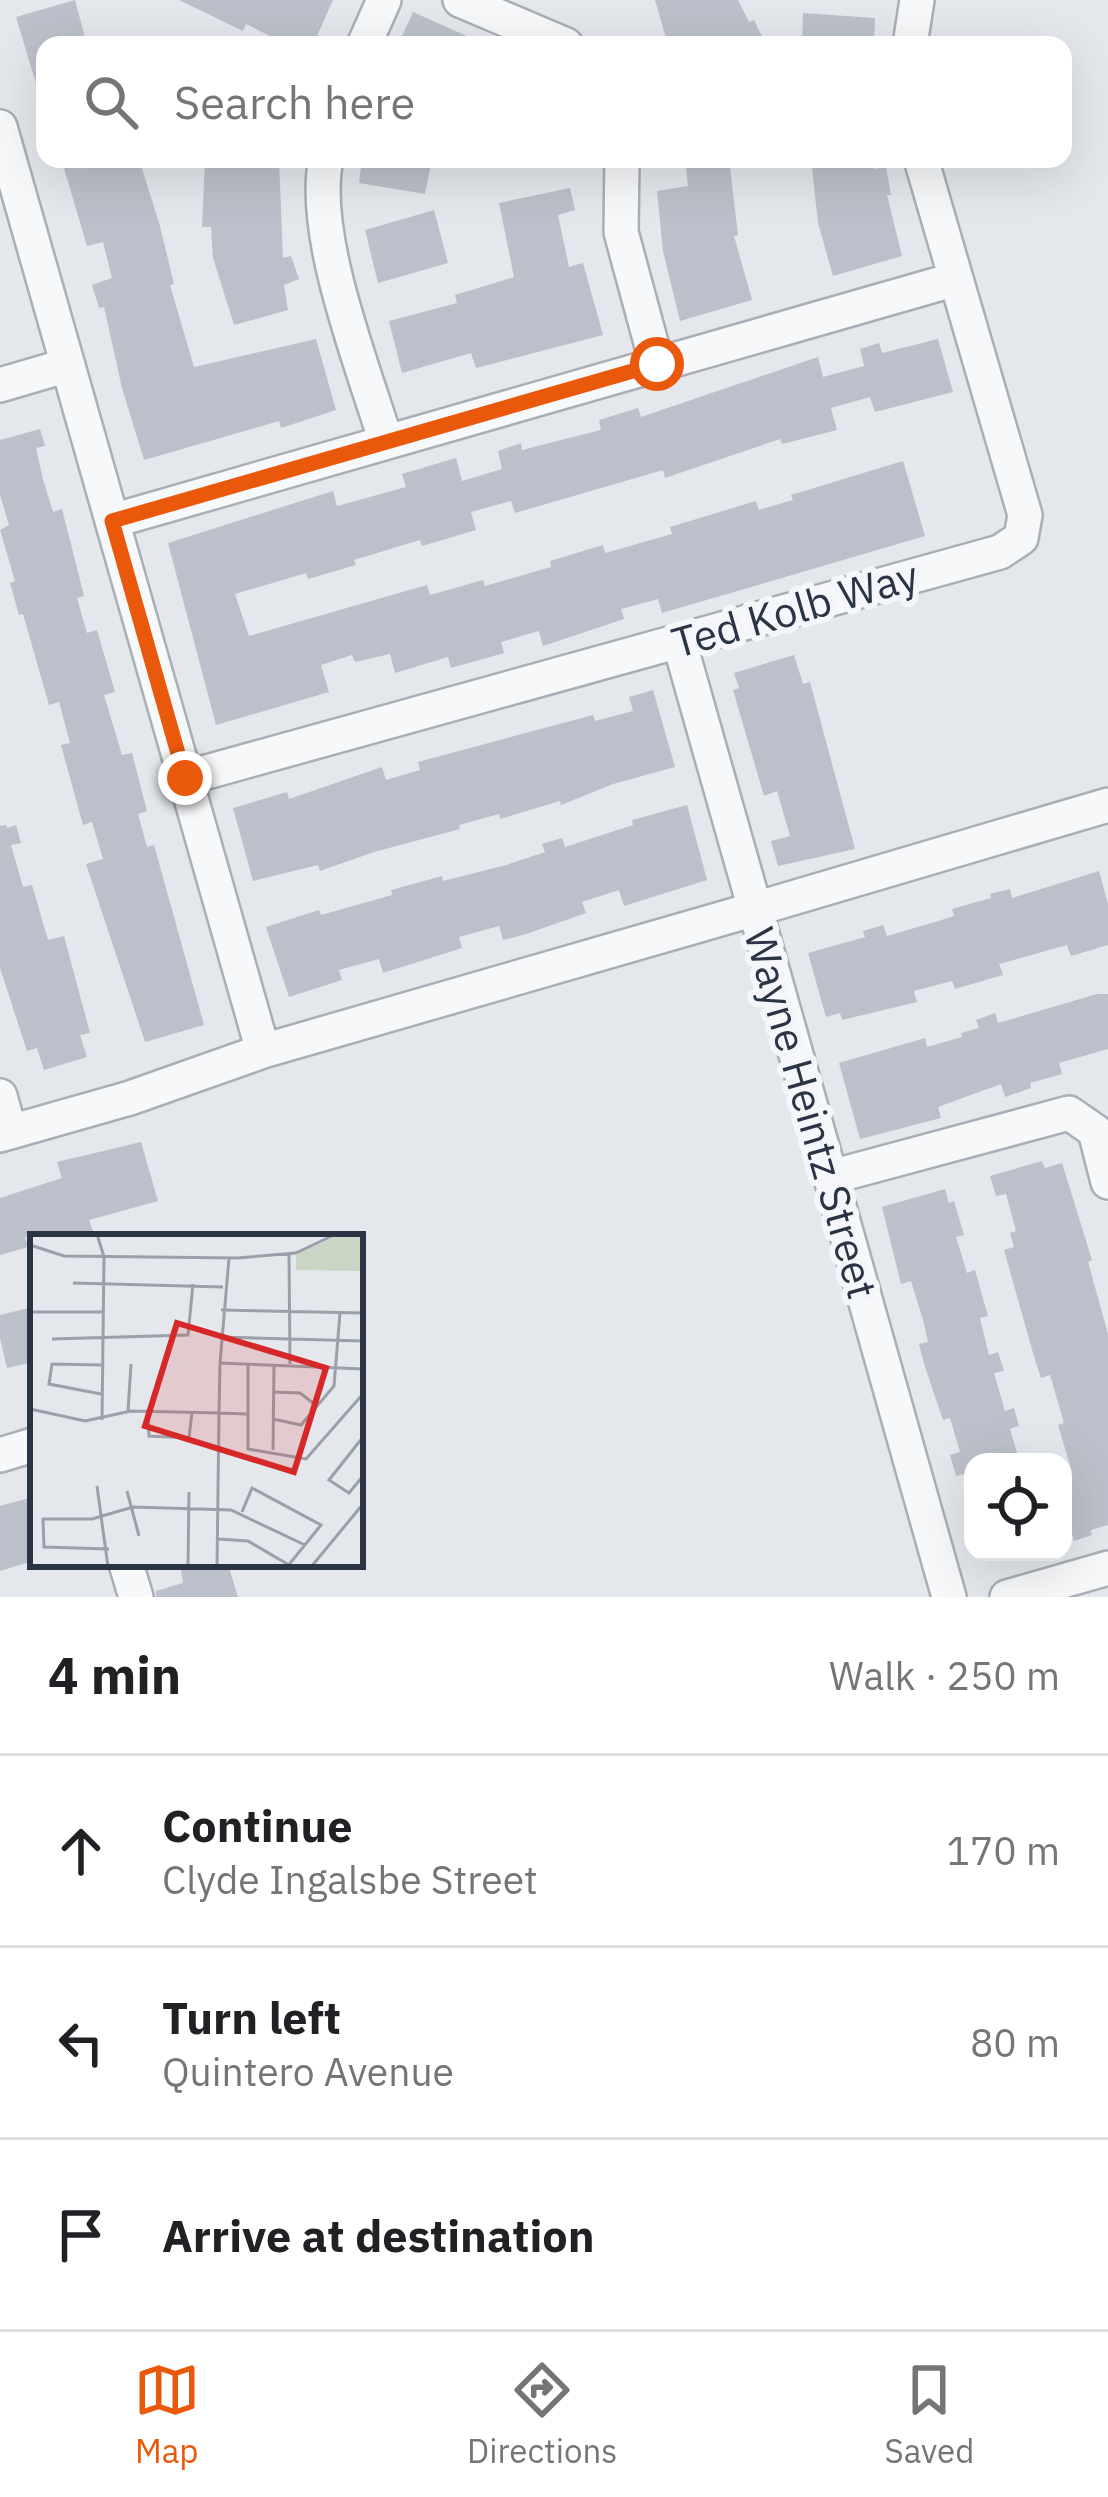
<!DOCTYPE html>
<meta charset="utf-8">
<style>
body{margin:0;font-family:"IBM Plex Sans",sans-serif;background:#f6f6f6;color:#202124}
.controls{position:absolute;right:36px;bottom:36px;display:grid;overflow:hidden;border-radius:24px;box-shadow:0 12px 48px #0002}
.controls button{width:108px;height:108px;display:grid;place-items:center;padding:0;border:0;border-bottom:3px solid #e0e0e0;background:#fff;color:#202124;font:60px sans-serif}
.stop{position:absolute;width:36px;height:36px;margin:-27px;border:9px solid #ea580c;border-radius:50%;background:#fff}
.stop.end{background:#ea580c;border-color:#fff;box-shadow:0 3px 12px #0008}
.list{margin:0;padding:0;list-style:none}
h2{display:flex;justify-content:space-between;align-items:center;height:156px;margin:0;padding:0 48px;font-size:51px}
h2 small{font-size:39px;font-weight:400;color:#757577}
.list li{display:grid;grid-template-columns:78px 1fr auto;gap:36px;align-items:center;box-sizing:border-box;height:192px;padding:0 48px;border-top:3px solid #e0e0e0}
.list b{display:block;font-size:45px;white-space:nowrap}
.list p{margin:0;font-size:39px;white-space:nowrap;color:#757577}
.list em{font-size:39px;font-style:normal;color:#757577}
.icon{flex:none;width:66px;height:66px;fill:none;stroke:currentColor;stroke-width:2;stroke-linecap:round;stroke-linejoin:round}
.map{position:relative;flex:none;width:1108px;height:1597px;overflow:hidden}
.search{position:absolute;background:#fff;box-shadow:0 12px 48px #0002;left:36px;right:36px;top:36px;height:132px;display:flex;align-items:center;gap:30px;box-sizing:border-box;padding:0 42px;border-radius:24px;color:#757577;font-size:45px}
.sheet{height:732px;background:#fff}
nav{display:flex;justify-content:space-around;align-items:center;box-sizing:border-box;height:168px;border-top:3px solid #e0e0e0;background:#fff;font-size:33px;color:#757577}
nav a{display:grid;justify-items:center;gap:6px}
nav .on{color:#ea580c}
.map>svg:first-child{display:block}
.building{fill:#bbc0ca}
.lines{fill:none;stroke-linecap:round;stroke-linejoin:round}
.minor-casing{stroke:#a9aeb7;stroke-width:38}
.minor{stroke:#f7f8fa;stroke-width:33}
.route{stroke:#ea580c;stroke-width:15}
.labels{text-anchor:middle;stroke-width:12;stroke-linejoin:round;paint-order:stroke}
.street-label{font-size:42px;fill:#2b3445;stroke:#f4f6f9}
.inset-road{fill:none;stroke:#9a9fa9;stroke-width:3}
.view{fill:#d62828;fill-opacity:0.15;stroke:#d62828;stroke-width:6}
.inset-edge{fill:none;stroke:#2b3445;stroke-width:6}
</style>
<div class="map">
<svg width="1108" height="1597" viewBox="0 0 1108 1597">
<rect width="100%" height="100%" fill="#e4e7ec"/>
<path class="building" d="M 75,0 L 87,45 L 45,45 L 45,97 L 40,97 L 16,17 Z
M 179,0 L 333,0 L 313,45 L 288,45 L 246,24 L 243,31 Z
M 655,0 L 738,0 L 749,22 L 754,20 L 766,45 L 668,45 Z
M 413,12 L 487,45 L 398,45 Z
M 803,13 L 875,18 L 874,45 L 802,45 Z
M 78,159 L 139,159 L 160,226 L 174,284 L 170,285 L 194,367 L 316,339 L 336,410 L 281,428 L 279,421 L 144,460 L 122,388 L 104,307 L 99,308 L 92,285 L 112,278 L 103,242 L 87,246 L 63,165 Z
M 205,159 L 279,159 L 283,258 L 291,256 L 299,279 L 284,285 L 288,310 L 234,325 L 213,258 L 211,227 L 202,227 Z
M 362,159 L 432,159 L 425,194 L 359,183 Z
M 685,159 L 729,159 L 738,235 L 734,236 L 752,300 L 680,321 L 663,251 L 657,191 L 688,186 Z
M 811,159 L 871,159 L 874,169 L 886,167 L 891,195 L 887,195 L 902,256 L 833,276 L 818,223 Z
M 570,188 L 575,210 L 558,215 L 569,267 L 583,263 L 603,335 L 476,368 L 471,353 L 402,373 L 389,321 L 457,303 L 455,295 L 514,277 L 499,203 Z
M 434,210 L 448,263 L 378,283 L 365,230 Z
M 938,339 L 953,392 L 875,412 L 870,397 L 831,408 L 837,430 L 782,444 L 780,439 L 665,478 L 663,470 L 515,513 L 511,501 L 471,512 L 476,530 L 422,546 L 420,540 L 354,560 L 356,565 L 308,579 L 306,573 L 235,594 L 249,636 L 427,585 L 430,595 L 483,580 L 485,586 L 551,567 L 550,561 L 603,545 L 605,553 L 672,534 L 670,527 L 756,501 L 759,510 L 793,500 L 791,495 L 903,461 L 925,536 L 662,613 L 658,599 L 621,609 L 624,619 L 543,646 L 539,631 L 501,642 L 504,653 L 451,668 L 448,657 L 395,673 L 390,654 L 355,662 L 352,655 L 321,665 L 329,692 L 216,725 L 168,543 L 333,491 L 337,506 L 406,487 L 402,474 L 456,458 L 462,481 L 502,469 L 498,451 L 521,443 L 522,450 L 601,430 L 599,420 L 638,408 L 641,417 L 818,357 L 823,377 L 864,366 L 860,349 L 879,343 L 882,353 Z
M 40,429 L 45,446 L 36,448 L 43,479 L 53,512 L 62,509 L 84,596 L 77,598 L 87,633 L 97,630 L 115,692 L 104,695 L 122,755 L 132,753 L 147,811 L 138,814 L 147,847 L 154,845 L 204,1025 L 145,1042 L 86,864 L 103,859 L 92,822 L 83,825 L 61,745 L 70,743 L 59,702 L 49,705 L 23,614 L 19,615 L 10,583 L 15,581 L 0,530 L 9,525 L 0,495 L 0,440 Z
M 794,655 L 803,684 L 810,682 L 855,849 L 778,866 L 771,841 L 790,836 L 777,791 L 764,796 L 733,690 L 739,688 L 734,673 Z
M 653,690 L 675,767 L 613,784 L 561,805 L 560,801 L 500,819 L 499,814 L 459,825 L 460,829 L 374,852 L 320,871 L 318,865 L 253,881 L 233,808 L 287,792 L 289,799 L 382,767 L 386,780 L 420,770 L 418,762 L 593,715 L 595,721 L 633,711 L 629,697 Z
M 687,805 L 707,880 L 624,906 L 619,890 L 582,902 L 586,913 L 526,934 L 503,940 L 499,926 L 459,937 L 462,948 L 383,973 L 379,959 L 339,970 L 342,980 L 289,997 L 266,927 L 319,910 L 321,915 L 392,895 L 391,890 L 442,876 L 443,881 L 506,865 L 545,852 L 542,844 L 562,838 L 565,847 L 633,825 L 632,820 Z
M 6,825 L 7,828 L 16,825 L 21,843 L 11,845 L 23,887 L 32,885 L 48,940 L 64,936 L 90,1033 L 80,1035 L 87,1057 L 44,1070 L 37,1048 L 27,1051 L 0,968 L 0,826 Z
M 1099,871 L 1108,904 L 1108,945 L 1071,956 L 1067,945 L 999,964 L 1003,975 L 955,989 L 952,981 L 914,991 L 917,1002 L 842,1020 L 840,1013 L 826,1017 L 808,953 L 865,937 L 863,931 L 883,925 L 887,936 L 935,922 L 954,916 L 952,909 L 991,898 L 990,894 L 1010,889 L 1012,898 Z
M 1097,994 L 1108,994 L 1108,1049 L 1059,1063 L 1062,1074 L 1030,1083 L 1031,1088 L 1005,1097 L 1001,1084 L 938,1107 L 941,1118 L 860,1139 L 839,1063 L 925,1038 L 927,1047 L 962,1037 L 961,1033 L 979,1028 L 976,1020 L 995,1013 L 998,1023 Z
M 141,1142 L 158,1201 L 89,1220 L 93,1231 L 74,1237 L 25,1237 L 28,1247 L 0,1255 L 0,1198 L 62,1178 L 57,1162 Z
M 1042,1161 L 1045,1168 L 1062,1163 L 1092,1260 L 1088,1262 L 1108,1334 L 1108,1525 L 1091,1530 L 1092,1535 L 1074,1541 L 1071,1530 L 1063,1532 L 1063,1474 L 1072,1472 L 1058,1425 L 1064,1423 L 1050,1375 L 1041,1378 L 1035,1360 L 1004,1250 L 1014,1247 L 1010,1233 L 1016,1231 L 1006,1194 L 996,1196 L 990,1176 Z
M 945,1189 L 949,1203 L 954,1201 L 964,1235 L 956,1237 L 967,1273 L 975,1270 L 988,1316 L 980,1318 L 989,1355 L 998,1352 L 1004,1371 L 994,1373 L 1005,1411 L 1014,1408 L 1019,1426 L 1010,1429 L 1019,1459 L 973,1462 L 973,1472 L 956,1476 L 950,1455 L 960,1452 L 950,1418 L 943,1420 L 925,1367 L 919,1344 L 928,1342 L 923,1320 L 911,1281 L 901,1284 L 882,1207 Z
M 33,1307 L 33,1362 L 7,1368 L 0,1338 L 0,1315 Z
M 33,1497 L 33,1561 L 0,1571 L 0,1506 Z
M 180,1564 L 228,1564 L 238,1597 L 156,1597 L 156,1591 L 183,1583 Z"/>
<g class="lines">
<g class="minor-casing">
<path id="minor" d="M 460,0 L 566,45
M 364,45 L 384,0
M 910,45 L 917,0
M 0,127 L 263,1051 L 130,1098 L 0,1135
M 326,159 C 310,235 363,366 386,442
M 622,159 L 621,232 L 657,365
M 0,385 L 68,365
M 112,521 L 956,279
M 679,641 L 755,909 L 1108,805
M 185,778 L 1000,552 L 1021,538 L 1025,515 L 921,159
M 263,1051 L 755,909 L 949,1597
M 0,1096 L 10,1132
M 831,1177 L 1069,1113 L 1095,1131 L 1108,1182
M 0,1455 L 33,1445
M 126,1564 L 136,1597
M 1007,1597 L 1108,1568"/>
</g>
<use href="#minor" class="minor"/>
</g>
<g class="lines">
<path class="route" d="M 185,778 L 112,521 L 657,364"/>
</g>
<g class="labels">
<g class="street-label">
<text transform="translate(795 609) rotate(-16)" y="15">Ted Kolb Way</text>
<text transform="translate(811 1113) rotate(74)" y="15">Wayne Heintz Street</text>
</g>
</g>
<g transform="translate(30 1234)">
<rect width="333" height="333" fill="#e4e7ec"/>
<path d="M 311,0 L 333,0 L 333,37 L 266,36 L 266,21 Z" fill="#c9d6c5"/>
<path class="inset-road" d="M 67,0 L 74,23 L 72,186M 0,11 L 34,22 L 207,24 L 266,19 L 306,0M 259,20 L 260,130M 199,24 L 190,129 L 333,135M 43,49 L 193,53M 191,76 L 333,79M 0,78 L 72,78M 190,103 L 333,107M 22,105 L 158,101 L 163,50M 218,129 L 218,215 L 276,225 L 333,160M 244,158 L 270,159 L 287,172M 71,160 L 19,150 L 22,130 L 71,131M 0,175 L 55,187 L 101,177 L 189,179 L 190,129M 98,177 L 101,130M 118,177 L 119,202 L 159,204 L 162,178M 243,185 L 271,191 L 304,152 L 310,79M 333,203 L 299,246 L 319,259 L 333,242M 243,216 L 244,130M 67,252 L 78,333M 97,257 L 109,302M 212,278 L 222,254 L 291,291 L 257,333M 188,305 L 218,307 L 259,331M 79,315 L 14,313 L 13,285 L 62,285 L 103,273 L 201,276 L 275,311M 78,332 L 121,333M 158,333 L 159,258M 187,333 L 189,179 L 217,180M 281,333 L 333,270"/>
<path class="view" d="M 147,89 L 296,134 L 264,238 L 115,192 Z"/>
<rect width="333" height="333" class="inset-edge"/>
</g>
</svg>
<div class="controls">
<button><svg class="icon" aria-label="locate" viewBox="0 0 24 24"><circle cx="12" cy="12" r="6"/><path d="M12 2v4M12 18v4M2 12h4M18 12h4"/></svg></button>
</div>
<div class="stop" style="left:657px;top:364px"></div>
<div class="stop end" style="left:185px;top:778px"></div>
<div class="search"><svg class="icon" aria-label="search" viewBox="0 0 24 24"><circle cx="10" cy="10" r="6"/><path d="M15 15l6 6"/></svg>Search here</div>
</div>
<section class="sheet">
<h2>4 min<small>Walk · 250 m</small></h2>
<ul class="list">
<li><svg class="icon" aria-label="ahead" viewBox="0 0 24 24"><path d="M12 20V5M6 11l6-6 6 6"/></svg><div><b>Continue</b><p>Clyde Ingalsbe Street</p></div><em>170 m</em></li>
<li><svg class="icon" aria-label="left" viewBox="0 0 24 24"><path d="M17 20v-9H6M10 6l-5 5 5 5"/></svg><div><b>Turn left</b><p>Quintero Avenue</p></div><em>80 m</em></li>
<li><svg class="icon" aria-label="arrive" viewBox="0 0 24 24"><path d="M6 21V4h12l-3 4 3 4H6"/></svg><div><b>Arrive at destination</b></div></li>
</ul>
</section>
<nav>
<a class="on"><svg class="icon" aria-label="map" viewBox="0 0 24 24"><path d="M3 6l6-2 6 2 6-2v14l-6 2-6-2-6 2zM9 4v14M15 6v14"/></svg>Map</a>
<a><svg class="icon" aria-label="directions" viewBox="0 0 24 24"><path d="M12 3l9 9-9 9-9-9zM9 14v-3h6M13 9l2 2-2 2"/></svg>Directions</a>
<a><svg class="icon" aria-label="saved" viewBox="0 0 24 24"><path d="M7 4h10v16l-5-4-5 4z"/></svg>Saved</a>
</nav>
